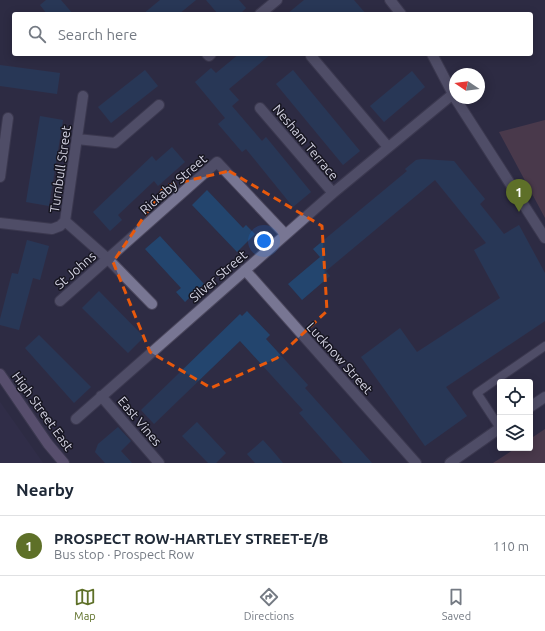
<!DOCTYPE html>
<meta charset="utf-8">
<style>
body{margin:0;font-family:Ubuntu,sans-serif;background:#f2f2f3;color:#1f2937}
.controls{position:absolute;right:12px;bottom:12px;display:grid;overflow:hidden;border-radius:4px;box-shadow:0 2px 10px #0003}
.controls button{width:36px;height:36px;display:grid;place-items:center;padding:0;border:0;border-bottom:1px solid #e0e1e3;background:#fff;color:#1f2937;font:20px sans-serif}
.compass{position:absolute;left:449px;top:68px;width:36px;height:36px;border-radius:50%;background:#fff;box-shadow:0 2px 10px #0003;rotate:283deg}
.you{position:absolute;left:264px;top:241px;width:14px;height:14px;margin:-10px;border:3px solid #fff;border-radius:50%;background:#1a73e8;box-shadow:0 0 0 6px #1a73e833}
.badge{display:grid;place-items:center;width:26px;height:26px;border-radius:50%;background:#5e7028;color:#fff;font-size:13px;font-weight:700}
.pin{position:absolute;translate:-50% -33px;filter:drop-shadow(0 1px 2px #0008)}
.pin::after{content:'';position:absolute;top:21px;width:14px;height:12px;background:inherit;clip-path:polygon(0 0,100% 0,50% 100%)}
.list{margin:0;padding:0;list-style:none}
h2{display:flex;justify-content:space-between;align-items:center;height:52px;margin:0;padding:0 16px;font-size:17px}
h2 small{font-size:13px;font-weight:400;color:#747a83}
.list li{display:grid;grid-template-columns:26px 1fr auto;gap:12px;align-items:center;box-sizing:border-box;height:60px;padding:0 16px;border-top:1px solid #e0e1e3}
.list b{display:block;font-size:15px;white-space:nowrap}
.list p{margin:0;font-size:13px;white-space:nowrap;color:#747a83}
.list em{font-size:13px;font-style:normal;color:#747a83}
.icon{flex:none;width:22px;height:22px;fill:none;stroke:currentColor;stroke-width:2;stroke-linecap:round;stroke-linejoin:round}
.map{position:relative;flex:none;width:545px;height:463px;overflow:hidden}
.search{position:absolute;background:#fff;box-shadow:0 2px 10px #0003;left:12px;right:12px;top:12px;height:44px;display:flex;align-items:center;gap:10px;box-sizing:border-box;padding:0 14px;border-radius:4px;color:#747a83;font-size:15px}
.sheet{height:112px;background:#fff}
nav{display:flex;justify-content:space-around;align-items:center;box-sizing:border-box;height:56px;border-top:1px solid #e0e1e3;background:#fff;font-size:11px;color:#747a83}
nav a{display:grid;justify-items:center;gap:2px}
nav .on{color:#5e7028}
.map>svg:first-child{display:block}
.built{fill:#34304f}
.green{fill:#6c4a56}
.building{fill:#23456e}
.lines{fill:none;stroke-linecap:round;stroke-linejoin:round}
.service-casing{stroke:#4c485e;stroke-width:10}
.minor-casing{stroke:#4c485e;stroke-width:12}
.tertiary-casing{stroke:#4c485e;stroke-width:12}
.secondary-casing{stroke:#4c485e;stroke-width:12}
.service{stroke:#787693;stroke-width:8}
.minor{stroke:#787693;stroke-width:10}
.tertiary{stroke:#787693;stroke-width:10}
.secondary{stroke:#8b79a0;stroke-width:10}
.marked{fill:none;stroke:#e8590c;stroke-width:3;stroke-dasharray:8 5;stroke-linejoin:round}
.labels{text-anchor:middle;stroke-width:3;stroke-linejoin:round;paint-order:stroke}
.street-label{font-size:13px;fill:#d3d2e2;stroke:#171621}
</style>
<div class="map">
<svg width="545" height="463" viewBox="0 0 545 463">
<rect width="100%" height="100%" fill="#2e2c44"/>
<path class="built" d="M 0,402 L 36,453 L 43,463 L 0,463 Z"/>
<path class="green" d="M 545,120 L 545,218 L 499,132 Z
M 545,429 L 545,463 L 493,463 L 516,448 L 530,448 L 530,439 Z"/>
<path class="building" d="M 46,0 L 61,0 L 73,14 L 47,14 L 40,5 Z
M 160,0 L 196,0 L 179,14 L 143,14 Z
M 206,0 L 239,0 L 246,8 L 240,14 L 218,14 Z
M 304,0 L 354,0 L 366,14 L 287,14 Z
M 239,54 L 271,54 L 229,89 L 239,100 L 232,106 L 262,141 L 266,137 L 311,192 L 293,207 L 246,149 L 242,152 L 218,124 L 225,118 L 195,82 L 211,68 L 216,73 Z
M 0,65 L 60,73 L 57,94 L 0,86 Z
M 145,70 L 158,86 L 111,123 L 98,107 Z
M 293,70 L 360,151 L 343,165 L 276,84 Z
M 412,71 L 425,87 L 384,122 L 370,106 Z
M 40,116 L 63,120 L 49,206 L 26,202 Z
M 172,147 L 185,162 L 158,186 L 154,181 L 118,215 L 122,220 L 110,231 L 93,212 L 152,156 L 156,161 Z
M 422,159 L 454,161 L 485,199 L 480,204 L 504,234 L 519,225 L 545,273 L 545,321 L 446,387 L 467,416 L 425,446 L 361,357 L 400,328 L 417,352 L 500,298 L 474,250 L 486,243 L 435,180 L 326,271 L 330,276 L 302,300 L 288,284 L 320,257 L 313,249 L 407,171 L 405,169 L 416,160 Z
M 207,190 L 243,228 L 246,225 L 255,234 L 237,252 L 192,205 Z
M 160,236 L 204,284 L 185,302 L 176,292 L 181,288 L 145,249 Z
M 27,240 L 49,246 L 40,280 L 33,278 L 19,330 L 0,325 L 0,319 L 12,273 L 18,274 Z
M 99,291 L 144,337 L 128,353 L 82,308 Z
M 247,311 L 270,335 L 266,339 L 308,385 L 305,388 L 372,463 L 343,463 L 299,413 L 303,410 L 240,341 L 154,424 L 141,410 L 240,314 L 242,316 Z
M 39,335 L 91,387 L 74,403 L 25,348 Z
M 197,422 L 226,453 L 216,463 L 208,463 L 182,436 Z
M 118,427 L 131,441 L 121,451 L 132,463 L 105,463 L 95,452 L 98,444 Z
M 263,440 L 272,450 L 283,463 L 255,463 L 247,454 Z"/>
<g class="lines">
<g class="service-casing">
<path id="service" d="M 500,428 L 477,393 L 545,346"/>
</g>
<g class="minor-casing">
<path id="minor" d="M 260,14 L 277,0
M 207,54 L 209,56 L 211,54
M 311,56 L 388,147
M 83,96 L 65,221 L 108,259 L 152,304
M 260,108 L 333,193
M 77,139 L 115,143 L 159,105
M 0,177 L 8,118
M 0,223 L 52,229 L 60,226 L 65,221
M 245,270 L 416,463
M 60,301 L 217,162 L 285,234
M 101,396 L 159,463
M 76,419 L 333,193 L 453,94"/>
</g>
<g class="tertiary-casing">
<path id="tertiary" d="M 390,0 L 401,14
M 432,54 L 455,98
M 455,98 L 545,238
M 530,407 L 545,397
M 450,463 L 500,428"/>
</g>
<g class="secondary-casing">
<path id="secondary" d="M 0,374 L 48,444 L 64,463"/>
</g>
<use href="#service" class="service"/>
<use href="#minor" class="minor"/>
<use href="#tertiary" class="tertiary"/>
<use href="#secondary" class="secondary"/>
</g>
<path d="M0 0H545V463H0ZM 229,171 L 322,226 L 327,311 L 277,358 L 211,388 L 150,352 L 113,262 L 165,186 Z" fill="#2e2c44" fill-opacity=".55" fill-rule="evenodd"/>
<path class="marked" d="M 229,171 L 322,226 L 327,311 L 277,358 L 211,388 L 150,352 L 113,262 L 165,186 Z"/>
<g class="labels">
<g class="street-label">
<text transform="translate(306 142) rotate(50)" y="5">Nesham Terrace</text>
<text transform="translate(60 169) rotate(-82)" y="5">Turnbull Street</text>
<text transform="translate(173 184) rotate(-41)" y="5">Rickaby Street</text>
<text transform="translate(75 270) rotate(-41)" y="5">St Johns</text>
<text transform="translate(218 276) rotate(-41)" y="5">Silver Street</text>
<text transform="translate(340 358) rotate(48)" y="5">Lucknow Street</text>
<text transform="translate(43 411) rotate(54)" y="5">High Street East</text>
<text transform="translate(140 421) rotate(50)" y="5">East Vines</text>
</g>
</g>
</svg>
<div class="controls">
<button><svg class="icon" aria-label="locate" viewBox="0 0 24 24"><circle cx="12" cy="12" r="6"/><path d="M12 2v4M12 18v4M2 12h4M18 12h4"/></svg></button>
<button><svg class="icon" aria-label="layers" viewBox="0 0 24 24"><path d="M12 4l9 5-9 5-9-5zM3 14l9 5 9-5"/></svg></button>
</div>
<svg class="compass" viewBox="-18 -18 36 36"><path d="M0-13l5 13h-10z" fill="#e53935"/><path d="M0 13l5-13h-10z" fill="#747a83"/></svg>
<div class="you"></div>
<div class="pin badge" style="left:519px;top:212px">1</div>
<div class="search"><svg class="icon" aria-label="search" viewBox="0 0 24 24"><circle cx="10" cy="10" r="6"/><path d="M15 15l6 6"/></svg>Search here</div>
</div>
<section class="sheet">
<h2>Nearby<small></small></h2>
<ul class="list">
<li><span class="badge">1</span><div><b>PROSPECT ROW-HARTLEY STREET-E/B</b><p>Bus stop · Prospect Row</p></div><em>110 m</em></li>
</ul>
</section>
<nav>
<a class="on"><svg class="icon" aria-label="map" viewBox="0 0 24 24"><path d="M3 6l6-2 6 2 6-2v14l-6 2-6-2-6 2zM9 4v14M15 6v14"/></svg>Map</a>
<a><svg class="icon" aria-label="directions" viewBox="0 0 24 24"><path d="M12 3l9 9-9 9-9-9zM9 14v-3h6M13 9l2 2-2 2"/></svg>Directions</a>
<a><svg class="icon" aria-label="saved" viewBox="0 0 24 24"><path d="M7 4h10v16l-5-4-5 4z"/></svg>Saved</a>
</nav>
